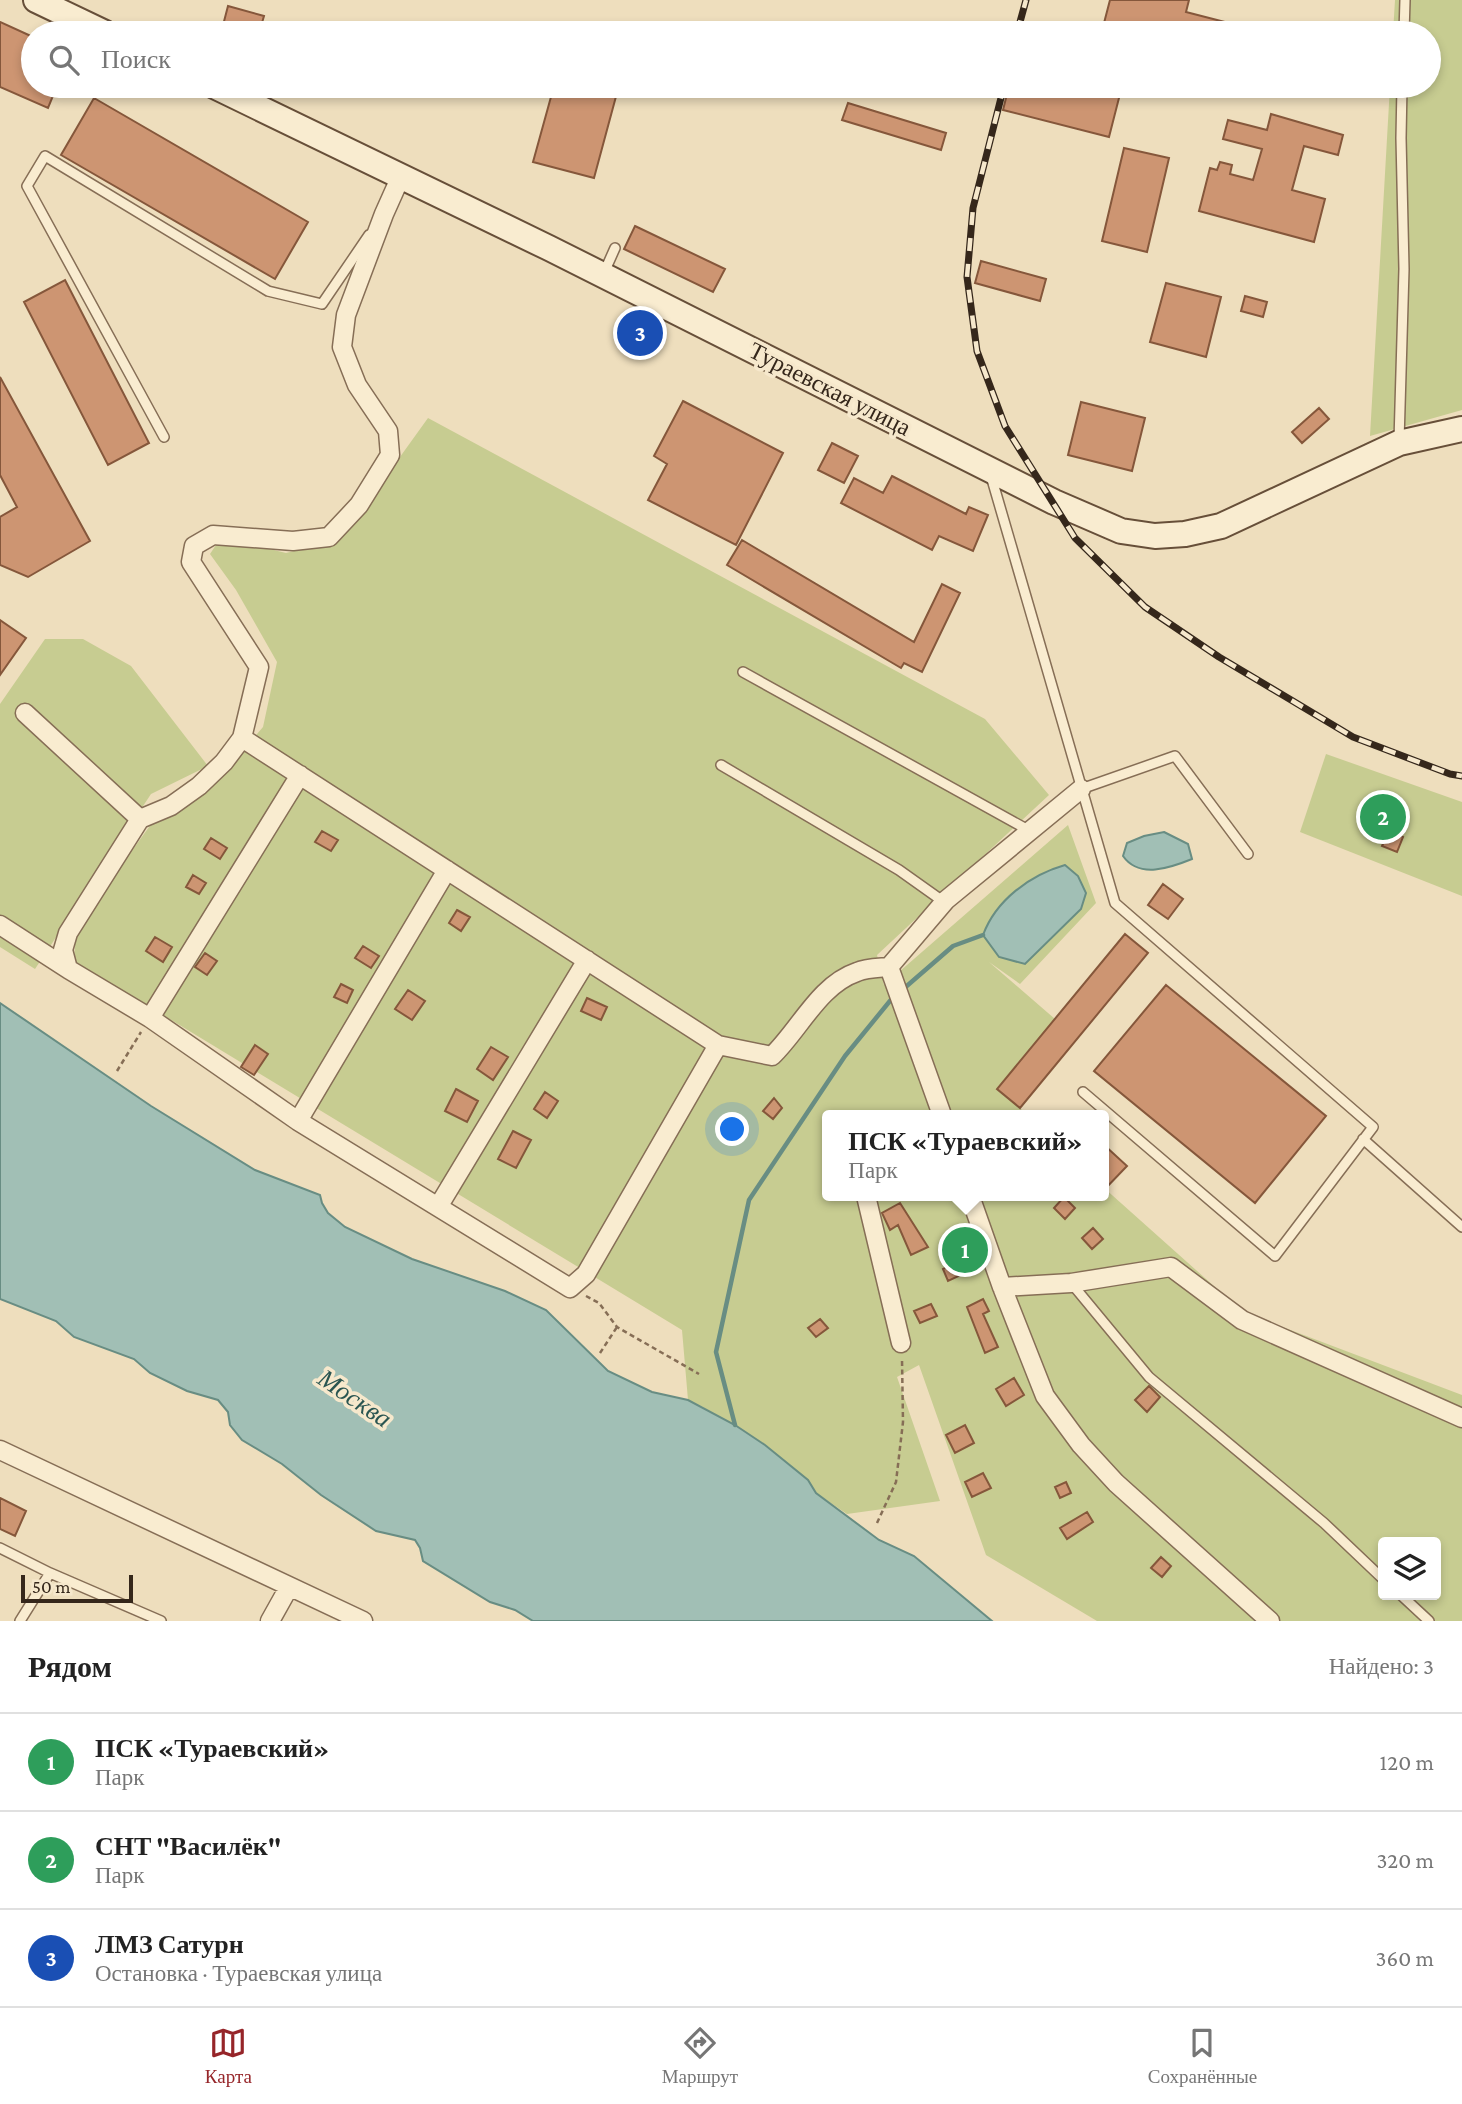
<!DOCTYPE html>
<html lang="ru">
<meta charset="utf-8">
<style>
body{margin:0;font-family:"Crimson Pro",serif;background:#f2f2f2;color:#222}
.controls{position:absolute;right:21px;bottom:21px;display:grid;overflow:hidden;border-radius:7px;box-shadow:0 4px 10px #0003}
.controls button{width:63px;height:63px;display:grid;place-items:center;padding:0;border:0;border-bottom:2px solid #e0e0e0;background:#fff;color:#222;font:35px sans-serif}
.scale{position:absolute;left:21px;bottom:18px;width:112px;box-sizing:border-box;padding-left:7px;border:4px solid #35271b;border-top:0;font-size:19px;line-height:24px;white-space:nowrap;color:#35271b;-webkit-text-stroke:5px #f6e8cc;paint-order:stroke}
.you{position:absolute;left:733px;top:1130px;width:24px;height:24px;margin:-18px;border:5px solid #fff;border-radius:50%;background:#1a73e8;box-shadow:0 0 0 10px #1a73e833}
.badge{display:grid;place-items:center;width:46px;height:46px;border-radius:50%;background:#962529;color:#fff;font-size:23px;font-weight:700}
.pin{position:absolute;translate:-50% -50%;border:4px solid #fff;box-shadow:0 2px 7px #0006}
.popup{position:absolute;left:822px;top:1110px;width:287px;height:91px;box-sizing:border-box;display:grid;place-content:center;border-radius:7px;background:#fff;filter:drop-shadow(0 2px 5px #0005);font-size:23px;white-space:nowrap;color:#767676}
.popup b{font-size:26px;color:#222}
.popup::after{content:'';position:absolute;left:50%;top:100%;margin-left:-14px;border:14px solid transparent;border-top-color:#fff}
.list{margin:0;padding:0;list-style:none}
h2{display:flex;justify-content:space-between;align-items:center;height:91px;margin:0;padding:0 28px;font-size:30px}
h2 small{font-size:23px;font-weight:400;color:#767676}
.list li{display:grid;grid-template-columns:46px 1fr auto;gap:21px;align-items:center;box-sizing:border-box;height:98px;padding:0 28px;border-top:2px solid #e0e0e0}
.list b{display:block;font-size:26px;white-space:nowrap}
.list p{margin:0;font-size:23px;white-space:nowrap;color:#767676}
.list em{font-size:23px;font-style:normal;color:#767676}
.icon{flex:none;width:38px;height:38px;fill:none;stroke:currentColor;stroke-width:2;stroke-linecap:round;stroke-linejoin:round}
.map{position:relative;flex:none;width:1462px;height:1621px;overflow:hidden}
.search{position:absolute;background:#fff;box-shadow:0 4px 10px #0003;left:21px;right:21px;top:21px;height:77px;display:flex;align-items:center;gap:18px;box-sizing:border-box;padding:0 24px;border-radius:38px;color:#767676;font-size:26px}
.sheet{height:385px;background:#fff}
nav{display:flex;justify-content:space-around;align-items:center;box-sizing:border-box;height:98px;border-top:2px solid #e0e0e0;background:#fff;font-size:19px;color:#767676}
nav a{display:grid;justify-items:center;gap:4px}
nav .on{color:#962529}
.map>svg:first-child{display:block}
.green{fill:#c7cc91;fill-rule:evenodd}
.water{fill:#a1bfb5;stroke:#688d83;stroke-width:2}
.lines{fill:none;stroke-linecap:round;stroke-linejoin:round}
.stream{stroke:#688d83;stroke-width:4.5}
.building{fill:#cd9572;stroke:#85573b;stroke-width:2}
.service-casing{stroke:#866e56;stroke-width:12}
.minor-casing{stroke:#866e56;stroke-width:21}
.secondary-casing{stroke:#674f39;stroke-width:28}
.path{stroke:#866e56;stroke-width:2.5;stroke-dasharray:5 3.5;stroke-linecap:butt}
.service{stroke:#f9ecd0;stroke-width:9}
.minor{stroke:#f9ecd0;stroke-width:18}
.secondary{stroke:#f9ecd0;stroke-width:24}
.rail-casing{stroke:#35271b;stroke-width:7}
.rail{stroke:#f6e8cc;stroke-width:4.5;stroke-dasharray:13;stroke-linecap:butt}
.labels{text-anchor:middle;stroke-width:7;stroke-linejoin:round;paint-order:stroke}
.street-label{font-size:24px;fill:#35271b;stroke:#f6e8cc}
.water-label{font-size:26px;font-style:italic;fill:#2a5551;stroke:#f6e8cc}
</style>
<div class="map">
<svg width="1462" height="1621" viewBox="0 0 1462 1621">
<rect width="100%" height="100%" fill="#eedebd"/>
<path class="green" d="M 1395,0 L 1462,0 L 1462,410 L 1370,436 L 1390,86 L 1429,86 L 1429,33 L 1393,33 Z
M 428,418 L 985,719 L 1049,795 L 877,955 L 884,985 L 1068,825 L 1096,903 L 1020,984 L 989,962 L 1055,1019 L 997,1089 L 1028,1115 L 827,1115 L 827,1196 L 1103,1196 L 1103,1187 L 1243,1312 L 1462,1395 L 1462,1621 L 1097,1621 L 986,1555 L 919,1365 L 897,1377 L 940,1501 L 847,1514 L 816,1493 L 808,1480 L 703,1407 L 688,1400 L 682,1330 L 74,961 L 76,928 L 157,816 L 218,780 L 263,727 L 277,662 L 236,590 L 210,554 L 218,542 L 257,546 L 286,553 L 341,539 ZM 1383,1542 L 1436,1542 L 1436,1595 L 1383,1595 Z
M 45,639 L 83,639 L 131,666 L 208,766 L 151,794 L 35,969 L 0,947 L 0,704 Z
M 1326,754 L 1462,802 L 1462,896 L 1300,832 Z"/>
<path class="water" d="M 1164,832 L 1188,844 L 1192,859 C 1170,868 1139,879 1123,856 L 1127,843 L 1144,836 Z
M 1065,865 L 1078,876 L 1086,893 L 1081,909 L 1025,964 L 999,957 L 983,935 C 996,900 1030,875 1065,865 Z
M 0,1003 L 151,1106 L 255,1170 L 320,1195 L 322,1203 L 328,1213 L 345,1227 L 412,1259 L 505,1291 L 546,1310 L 608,1371 L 652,1392 L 688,1400 L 735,1425 L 765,1445 L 808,1480 L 816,1493 L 879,1540 L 914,1556 L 992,1621 L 533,1621 L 515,1610 L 490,1602 L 423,1561 L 420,1548 L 415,1540 L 376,1531 L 321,1495 L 282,1464 L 242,1440 L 230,1425 L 228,1412 L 218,1400 L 187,1391 L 150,1373 L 134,1359 L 74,1337 L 56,1321 L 0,1299 Z"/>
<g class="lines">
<path class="stream" d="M 901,991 L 953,946 L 983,935
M 735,1425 L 716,1352 L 749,1200 L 845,1056 L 894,996"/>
</g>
<path class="building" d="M 1110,0 L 1189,0 L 1186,12 L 1252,29 L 1251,33 L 1139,33 L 1104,23 Z
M 228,6 L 264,16 L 259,33 L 221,33 Z
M 0,22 L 33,37 L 33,86 L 57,86 L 48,108 L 0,87 Z
M 554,86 L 604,86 L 618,89 L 594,178 L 533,162 Z
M 1009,86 L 1088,86 L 1120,94 L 1109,137 L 1003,110 Z
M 94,98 L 308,222 L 275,279 L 61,155 Z
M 848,103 L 946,133 L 941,150 L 842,120 Z
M 1271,114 L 1343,135 L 1338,155 L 1304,146 L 1292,190 L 1325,199 L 1314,242 L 1199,211 L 1210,168 L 1217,170 L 1220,162 L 1232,165 L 1230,174 L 1253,180 L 1262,149 L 1223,139 L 1228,120 L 1267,130 Z
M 1124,148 L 1169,158 L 1147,252 L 1102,241 Z
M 635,226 L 725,269 L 713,292 L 624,249 Z
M 981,261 L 1046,279 L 1040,301 L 975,283 Z
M 65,280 L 149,443 L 108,465 L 24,302 Z
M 1166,283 L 1221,297 L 1206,357 L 1150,342 Z
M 1245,296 L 1267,302 L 1263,317 L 1241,311 Z
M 0,377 L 90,541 L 28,577 L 0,565 L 0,517 L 17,507 L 0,475 Z
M 683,401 L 783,453 L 736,545 L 648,500 L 667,464 L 654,456 Z
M 1081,402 L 1145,418 L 1132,471 L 1068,455 Z
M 1319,408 L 1329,419 L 1302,443 L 1292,432 Z
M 832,443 L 858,456 L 844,483 L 818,470 Z
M 892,476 L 966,514 L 969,507 L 988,515 L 973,551 L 939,536 L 932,550 L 841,503 L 854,478 L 883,493 Z
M 742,540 L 914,642 L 942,584 L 960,593 L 922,672 L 904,663 L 901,668 L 727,565 Z
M 0,620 L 26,638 L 0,675 Z
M 1389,830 L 1403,837 L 1397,852 L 1382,846 Z
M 322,831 L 338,840 L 331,851 L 315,842 Z
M 211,838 L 227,848 L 220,859 L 204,849 Z
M 193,875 L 206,883 L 199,894 L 186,887 Z
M 1163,884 L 1183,899 L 1168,919 L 1148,905 Z
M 457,910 L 470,917 L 461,931 L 449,923 Z
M 1125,934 L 1148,953 L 1020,1108 L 997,1089 Z
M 155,937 L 172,947 L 163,962 L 146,951 Z
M 363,946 L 379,956 L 371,968 L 355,958 Z
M 205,953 L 217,961 L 207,975 L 195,967 Z
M 341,984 L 353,990 L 347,1003 L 334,997 Z
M 1166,985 L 1326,1116 L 1255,1203 L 1094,1071 Z
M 408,990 L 425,1001 L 412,1020 L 395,1009 Z
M 587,998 L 607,1007 L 601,1020 L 581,1011 Z
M 255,1045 L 268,1054 L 254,1075 L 241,1067 Z
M 491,1047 L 508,1057 L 493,1080 L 477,1069 Z
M 456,1089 L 478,1101 L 467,1122 L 445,1111 Z
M 545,1092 L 558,1101 L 547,1118 L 534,1109 Z
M 774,1098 L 782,1108 L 773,1119 L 763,1111 Z
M 513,1131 L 531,1140 L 516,1168 L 498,1159 Z
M 1103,1144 L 1127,1166 L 1103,1191 Z
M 1064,1197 L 1075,1208 L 1065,1219 L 1054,1208 Z
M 900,1203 L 928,1247 L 911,1255 L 898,1225 L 890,1230 L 882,1213 Z
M 1093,1228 L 1103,1239 L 1092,1249 L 1082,1238 Z
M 960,1261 L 965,1273 L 948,1281 L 943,1269 Z
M 983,1299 L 989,1311 L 983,1314 L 998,1347 L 985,1353 L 967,1307 Z
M 931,1304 L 937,1316 L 920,1323 L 914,1311 Z
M 820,1319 L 828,1328 L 816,1337 L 808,1328 Z
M 1014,1378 L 1024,1395 L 1006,1406 L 996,1389 Z
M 1149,1386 L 1160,1397 L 1147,1412 L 1135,1400 Z
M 965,1425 L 974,1443 L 955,1453 L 946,1435 Z
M 983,1473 L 991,1488 L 972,1497 L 965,1482 Z
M 1066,1482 L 1071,1493 L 1060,1498 L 1055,1487 Z
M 0,1498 L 26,1511 L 15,1536 L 0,1529 Z
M 1087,1512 L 1093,1522 L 1067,1539 L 1060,1528 Z
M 1161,1557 L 1171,1566 L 1162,1577 L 1151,1568 Z"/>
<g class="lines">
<g class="service-casing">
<path id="service" d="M 1404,33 L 1405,0
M 603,275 L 615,248
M 164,437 L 27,186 L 45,156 L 268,291 L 322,304 L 369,235
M 1399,441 L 1404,269 L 1401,138 L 1402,86
M 991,476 L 1115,903 L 1373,1127 L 1275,1256 L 1083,1092
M 743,672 L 1030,831
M 721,765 L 899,870 L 944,902
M 1081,789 L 1175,756 L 1248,854
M 1363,1139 L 1462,1227
M 1072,1284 L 1149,1377 L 1324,1523 L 1383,1579
M 0,1548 L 50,1573 L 161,1621
M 1401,1595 L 1429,1621
M 20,1621 L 50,1573"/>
</g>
<g class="minor-casing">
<path id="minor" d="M 25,713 L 140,819
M 242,738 L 718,1045 L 586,1274 L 570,1288 L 298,1121 L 150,1018 L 68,969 L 63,950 L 68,933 L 140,819 L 171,806 L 199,786 L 224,762 L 242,738 L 259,667 L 191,562 L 194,546 L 213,535 L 293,541 L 329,537 L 359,505 L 390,455 L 388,431 L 357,385 L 342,347 L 346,315 L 384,214 L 401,176
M 0,925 L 68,969
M 889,967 L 942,1115
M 150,1018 L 300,775
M 718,1045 L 772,1056 C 800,1029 819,985 857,972 C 866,968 879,968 889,967 L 946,900 L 1081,789
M 298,1121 L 447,870
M 866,1196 L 901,1343
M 970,1196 L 1002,1287 L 1045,1396 L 1081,1445 L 1116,1483 L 1270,1621
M 438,1207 L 587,960
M 1002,1287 L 1071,1283 L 1171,1267 L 1242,1320 L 1462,1418
M 0,1450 L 363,1621
M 270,1621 L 289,1587"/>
</g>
<g class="secondary-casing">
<path id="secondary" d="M 36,0 L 105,33
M 214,86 L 549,248 L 1054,502 L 1121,531 L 1155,536 L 1185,534 L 1221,526 L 1399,443 L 1462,429"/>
</g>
<path class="path" d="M 117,1071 L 141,1032
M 586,1296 L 599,1303 L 617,1327 L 699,1374
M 600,1353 L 617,1327
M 877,1523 L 896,1482 L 903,1422 L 902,1359"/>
<use href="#service" class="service"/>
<use href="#minor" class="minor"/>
<use href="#secondary" class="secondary"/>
<g class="rail-casing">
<path id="rail" d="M 1017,33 L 1026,0
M 1004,86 L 973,208 L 967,277 L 977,351 L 1005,426 L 1075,538 L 1145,607 L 1219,657 L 1353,737 L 1450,774 L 1462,776"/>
</g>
<use href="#rail" class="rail"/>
</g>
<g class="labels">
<g class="street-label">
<text transform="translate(830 389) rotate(27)" y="8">Тураевская улица</text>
</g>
<g class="water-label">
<text transform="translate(355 1398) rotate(34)" y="9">Москва</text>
</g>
</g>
</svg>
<div class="controls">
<button><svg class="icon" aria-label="layers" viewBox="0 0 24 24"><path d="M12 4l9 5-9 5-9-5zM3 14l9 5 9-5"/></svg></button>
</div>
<div class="scale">50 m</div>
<div class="you"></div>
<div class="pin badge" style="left:965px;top:1250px;background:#2e9e5b">1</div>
<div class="popup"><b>ПСК «Тураевский»</b>Парк</div>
<div class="pin badge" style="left:1383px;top:817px;background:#2e9e5b">2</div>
<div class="pin badge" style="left:640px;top:333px;background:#1a4fb4">3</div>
<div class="search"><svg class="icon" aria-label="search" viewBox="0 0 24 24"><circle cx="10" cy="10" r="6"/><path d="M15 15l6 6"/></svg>Поиск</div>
</div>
<section class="sheet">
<h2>Рядом<small>Найдено: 3</small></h2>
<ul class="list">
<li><span class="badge" style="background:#2e9e5b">1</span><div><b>ПСК «Тураевский»</b><p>Парк</p></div><em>120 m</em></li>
<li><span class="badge" style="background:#2e9e5b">2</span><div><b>СНТ &quot;Василёк&quot;</b><p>Парк</p></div><em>320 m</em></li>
<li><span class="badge" style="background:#1a4fb4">3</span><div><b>ЛМЗ Сатурн</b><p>Остановка · Тураевская улица</p></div><em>360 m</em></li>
</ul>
</section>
<nav>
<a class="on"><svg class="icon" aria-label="map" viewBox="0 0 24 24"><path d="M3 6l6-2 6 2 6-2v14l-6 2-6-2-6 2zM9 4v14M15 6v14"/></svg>Карта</a>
<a><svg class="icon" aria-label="directions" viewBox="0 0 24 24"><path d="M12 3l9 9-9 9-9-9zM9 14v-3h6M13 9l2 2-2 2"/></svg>Маршрут</a>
<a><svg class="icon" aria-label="saved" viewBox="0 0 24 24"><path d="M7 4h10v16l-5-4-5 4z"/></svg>Сохранённые</a>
</nav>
